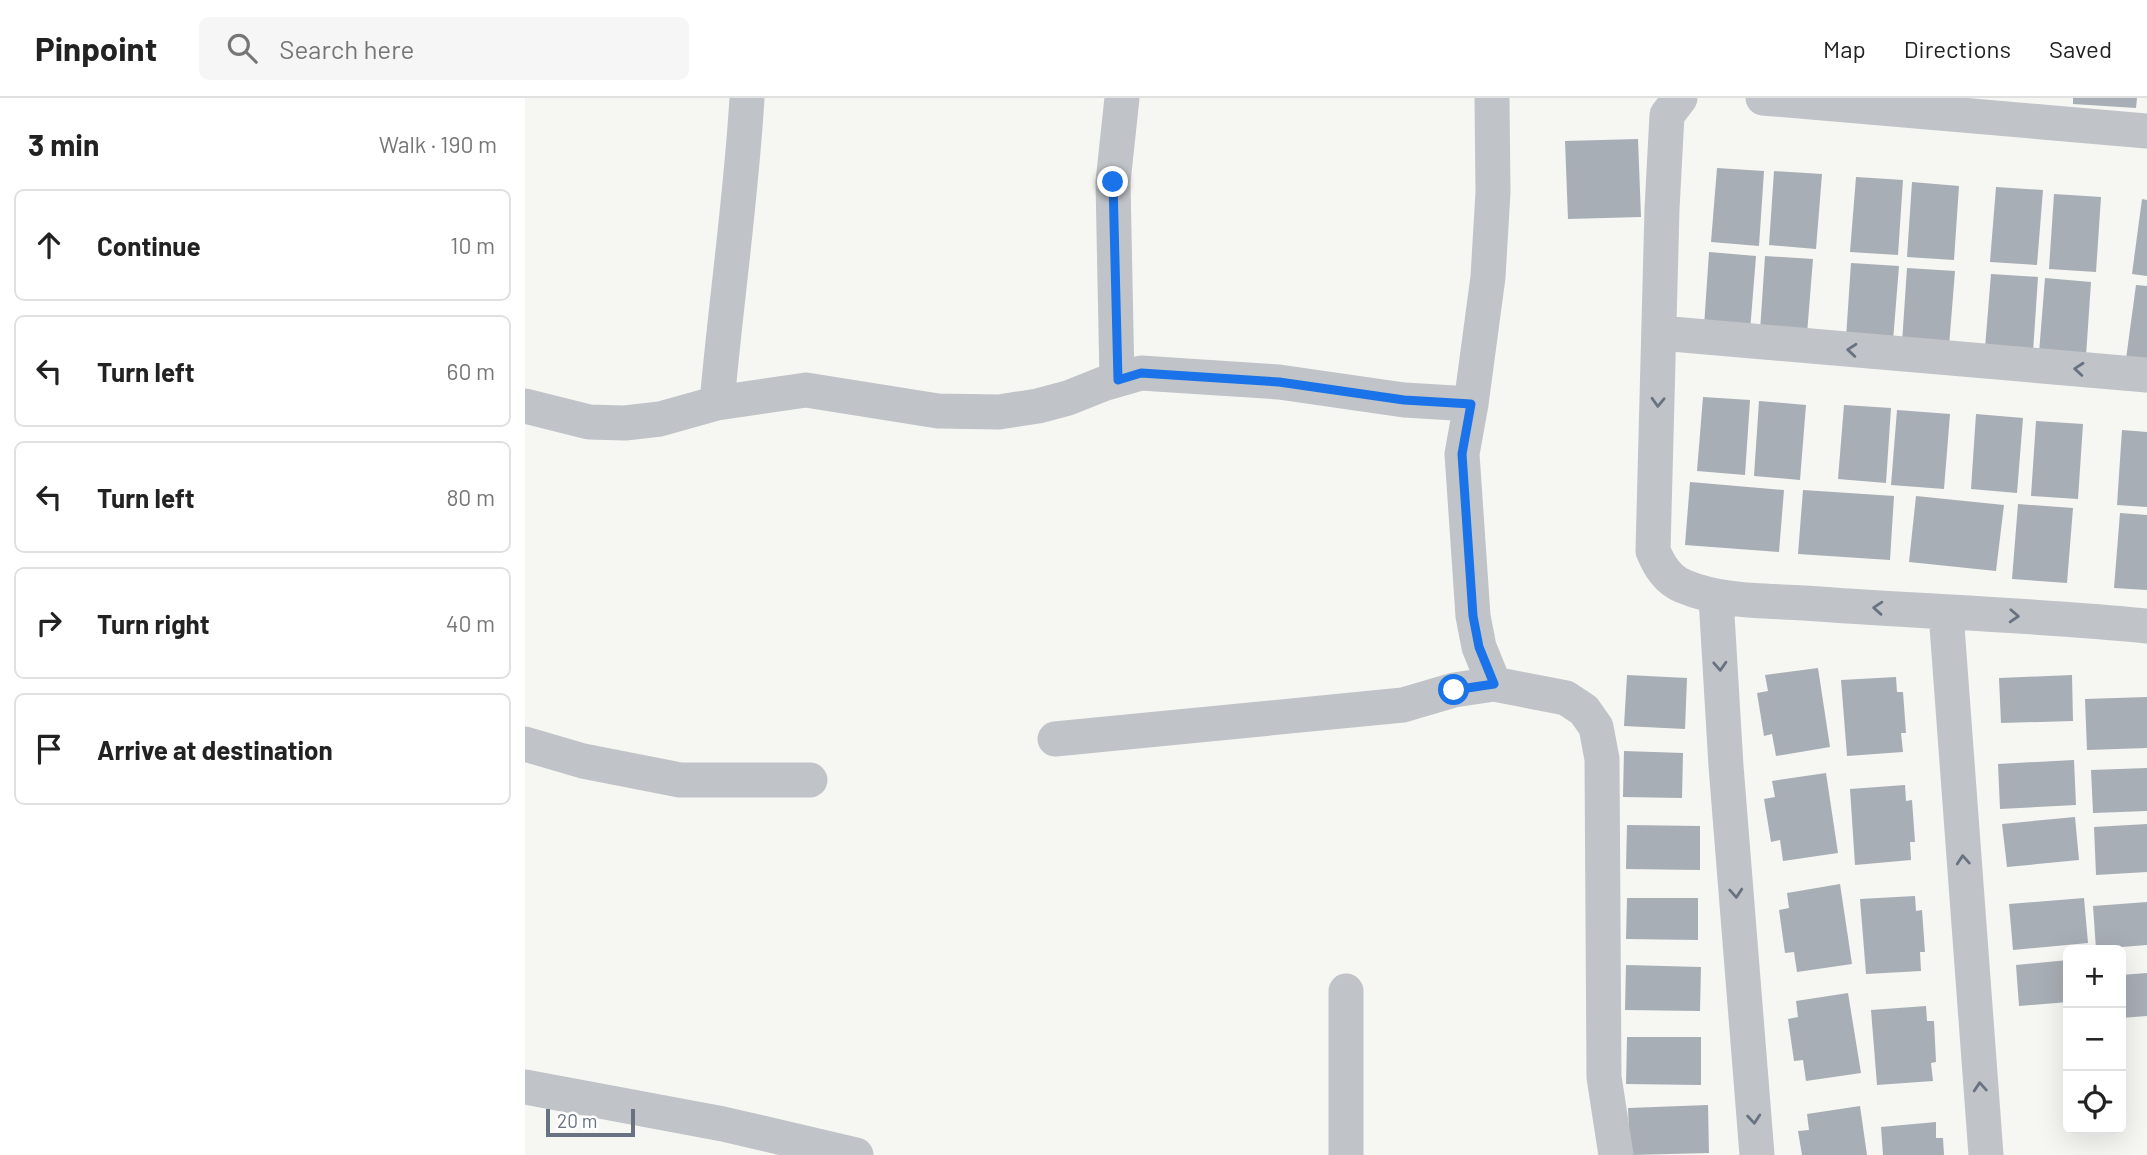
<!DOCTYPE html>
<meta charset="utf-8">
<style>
body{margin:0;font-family:Barlow,sans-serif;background:#f6f6f6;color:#222}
.controls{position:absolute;right:21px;bottom:21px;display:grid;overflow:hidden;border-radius:10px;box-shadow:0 7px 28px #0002}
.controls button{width:63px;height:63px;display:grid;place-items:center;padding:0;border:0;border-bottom:2px solid #e0e0e0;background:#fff;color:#222;font:35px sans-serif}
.scale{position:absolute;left:21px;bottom:18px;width:89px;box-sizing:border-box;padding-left:7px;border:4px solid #677382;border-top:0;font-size:19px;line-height:24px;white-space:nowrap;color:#677382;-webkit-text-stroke:5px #fff;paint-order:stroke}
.stop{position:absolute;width:21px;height:21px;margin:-16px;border:5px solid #1a73e8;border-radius:50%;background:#fff}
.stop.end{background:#1a73e8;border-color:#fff;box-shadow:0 2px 7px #0008}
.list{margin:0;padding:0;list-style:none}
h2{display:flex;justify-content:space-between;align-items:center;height:91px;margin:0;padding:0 28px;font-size:30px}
h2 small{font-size:23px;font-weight:400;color:#767676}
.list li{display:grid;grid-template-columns:46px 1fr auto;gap:21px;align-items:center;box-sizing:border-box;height:112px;margin:0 14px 14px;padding:0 14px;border:2px solid #e0e0e0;border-radius:10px}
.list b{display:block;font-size:26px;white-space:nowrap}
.list em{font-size:23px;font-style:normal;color:#767676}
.icon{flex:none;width:38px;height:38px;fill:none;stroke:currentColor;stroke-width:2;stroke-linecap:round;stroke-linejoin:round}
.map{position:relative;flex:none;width:1622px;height:1057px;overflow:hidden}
header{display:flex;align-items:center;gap:42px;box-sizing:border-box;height:98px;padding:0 35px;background:#fff;border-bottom:2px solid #e0e0e0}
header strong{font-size:33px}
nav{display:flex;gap:38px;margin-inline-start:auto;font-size:24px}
.search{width:490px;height:63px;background:#f6f6f6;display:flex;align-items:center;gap:18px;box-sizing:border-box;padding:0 24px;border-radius:10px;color:#767676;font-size:26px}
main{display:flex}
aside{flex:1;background:#fff}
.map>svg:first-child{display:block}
.building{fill:#a8aeb5}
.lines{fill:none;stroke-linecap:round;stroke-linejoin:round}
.minor{stroke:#c0c3c7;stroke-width:35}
.oneway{stroke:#677382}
.route{stroke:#1a73e8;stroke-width:9}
</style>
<header>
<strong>Pinpoint</strong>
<div class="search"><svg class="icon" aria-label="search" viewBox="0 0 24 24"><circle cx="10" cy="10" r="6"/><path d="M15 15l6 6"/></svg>Search here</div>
<nav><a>Map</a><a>Directions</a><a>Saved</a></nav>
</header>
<main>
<aside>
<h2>3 min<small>Walk · 190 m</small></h2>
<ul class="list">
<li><svg class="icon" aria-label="ahead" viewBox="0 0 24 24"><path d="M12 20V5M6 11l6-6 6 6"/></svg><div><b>Continue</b></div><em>10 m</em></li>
<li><svg class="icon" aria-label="left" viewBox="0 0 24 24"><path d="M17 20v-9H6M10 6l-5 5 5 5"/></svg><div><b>Turn left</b></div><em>60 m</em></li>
<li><svg class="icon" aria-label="left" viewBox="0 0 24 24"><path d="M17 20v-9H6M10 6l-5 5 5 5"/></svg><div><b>Turn left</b></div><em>80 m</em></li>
<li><svg class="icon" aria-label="right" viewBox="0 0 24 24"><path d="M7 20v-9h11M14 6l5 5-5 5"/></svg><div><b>Turn right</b></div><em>40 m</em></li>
<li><svg class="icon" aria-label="arrive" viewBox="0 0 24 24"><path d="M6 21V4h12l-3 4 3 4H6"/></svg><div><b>Arrive at destination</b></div></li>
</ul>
</aside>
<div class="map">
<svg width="1622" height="1057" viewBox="0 0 1622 1057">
<rect width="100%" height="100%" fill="#f6f6f3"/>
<path class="building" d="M 1548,0 L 1612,0 L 1611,10 L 1548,6 Z
M 1113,41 L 1116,119 L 1043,121 L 1040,43 Z
M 1192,70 L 1239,73 L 1234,148 L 1186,144 Z
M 1249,73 L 1297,76 L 1291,151 L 1244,147 Z
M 1331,79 L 1378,82 L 1373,157 L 1325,154 Z
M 1387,84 L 1434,88 L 1429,162 L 1382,159 Z
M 1471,89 L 1518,92 L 1512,167 L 1465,164 Z
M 1529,96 L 1576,99 L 1571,174 L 1524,171 Z
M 1617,101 L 1622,102 L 1622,178 L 1607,176 Z
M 1184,154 L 1231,158 L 1225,233 L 1179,229 Z
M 1240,158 L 1288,161 L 1282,236 L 1235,233 Z
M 1326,165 L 1374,168 L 1368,243 L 1321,240 Z
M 1382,170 L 1430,173 L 1424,248 L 1377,245 Z
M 1466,176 L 1513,179 L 1508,254 L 1460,250 Z
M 1520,180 L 1566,184 L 1561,258 L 1514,255 Z
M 1611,187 L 1622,188 L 1622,264 L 1601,261 Z
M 1178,299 L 1225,302 L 1220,377 L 1172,373 Z
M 1234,303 L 1281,307 L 1275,382 L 1229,378 Z
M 1319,307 L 1366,310 L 1361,385 L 1313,381 Z
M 1372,312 L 1425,316 L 1419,391 L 1366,387 Z
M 1451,316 L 1498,320 L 1492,395 L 1446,391 Z
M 1511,323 L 1558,326 L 1553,401 L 1506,398 Z
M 1597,332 L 1622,334 L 1622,409 L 1592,407 Z
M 1165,384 L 1259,392 L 1254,454 L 1160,447 Z
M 1278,392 L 1369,398 L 1365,462 L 1273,456 Z
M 1391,398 L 1479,407 L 1471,473 L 1384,464 Z
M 1493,406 L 1548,410 L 1542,485 L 1487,481 Z
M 1595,415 L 1622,417 L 1622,492 L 1589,490 Z
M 1293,570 L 1305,649 L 1251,658 L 1247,636 L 1239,638 L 1232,595 L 1243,593 L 1240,577 Z
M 1102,577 L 1162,580 L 1160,631 L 1099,628 Z
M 1547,577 L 1548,623 L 1476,625 L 1474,580 Z
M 1371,579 L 1372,594 L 1378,594 L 1381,635 L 1376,635 L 1378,654 L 1322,658 L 1316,582 Z
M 1622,599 L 1622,650 L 1562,652 L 1560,601 Z
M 1099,653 L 1158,655 L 1157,700 L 1098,699 Z
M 1549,662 L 1551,707 L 1475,711 L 1473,666 Z
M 1622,670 L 1622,713 L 1568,715 L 1566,672 Z
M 1301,675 L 1313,755 L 1258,763 L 1255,742 L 1246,744 L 1239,701 L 1250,699 L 1247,683 Z
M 1380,687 L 1381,703 L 1387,702 L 1390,744 L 1385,744 L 1386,762 L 1330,767 L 1325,691 Z
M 1550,719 L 1554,762 L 1482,769 L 1477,726 Z
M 1622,726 L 1622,774 L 1571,777 L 1569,729 Z
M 1102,727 L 1175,728 L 1175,772 L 1101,771 Z
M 1315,786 L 1327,866 L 1272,874 L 1269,854 L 1260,855 L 1254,812 L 1264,810 L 1262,795 Z
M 1390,798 L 1391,813 L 1397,812 L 1400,854 L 1395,854 L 1396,873 L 1341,876 L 1335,801 Z
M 1102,800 L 1173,800 L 1173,842 L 1101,841 Z
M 1559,800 L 1563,845 L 1488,852 L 1484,806 Z
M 1622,804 L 1622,847 L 1571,851 L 1568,808 Z
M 1543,862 L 1543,904 L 1494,908 L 1491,867 Z
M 1101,867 L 1176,869 L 1175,913 L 1100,912 Z
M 1622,875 L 1622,918 L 1596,920 L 1596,877 Z
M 1323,895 L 1336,975 L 1281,983 L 1278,962 L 1269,963 L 1263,921 L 1273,919 L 1271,903 Z
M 1401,908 L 1402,923 L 1409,923 L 1411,964 L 1406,965 L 1408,983 L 1352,987 L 1346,912 Z
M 1102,939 L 1176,939 L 1176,987 L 1101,986 Z
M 1183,1007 L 1184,1055 L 1105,1057 L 1103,1010 Z
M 1335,1008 L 1342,1057 L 1277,1057 L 1273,1033 L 1284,1032 L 1282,1016 Z
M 1411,1024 L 1411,1040 L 1418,1040 L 1419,1057 L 1358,1057 L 1356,1029 Z"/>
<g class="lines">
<path class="minor" d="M 967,0 L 968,94 L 963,179 L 946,306 L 937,356 L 948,518 L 954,549 L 969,586
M 1155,0 L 1142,17 L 1137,111 L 1128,453 C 1134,467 1142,482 1158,488 C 1200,506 1249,502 1294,506 C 1403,514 1513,517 1622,528
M 1238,0 L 1622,33
M 1135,235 L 1622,277
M 592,282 L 588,84 L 597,0
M 192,305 C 201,203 216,102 222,0
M 0,308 L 64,324 L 100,325 L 135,321 L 192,305 L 281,292 L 413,313 L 474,314 L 513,308 L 543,300 L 578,286 L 616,275 L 754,284 L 879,302 L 946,306
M 1191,500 L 1201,668 L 1232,1057
M 1421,515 L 1461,1057
M 530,641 L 878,607 L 929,592 L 969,586 L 1041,600 L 1059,612 L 1071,629 L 1077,661 L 1079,979 L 1091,1057
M 0,646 L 58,663 L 155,682 L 285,682
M 821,893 L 821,1057
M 0,989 L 198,1026 L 331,1057"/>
</g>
<defs><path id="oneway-chevron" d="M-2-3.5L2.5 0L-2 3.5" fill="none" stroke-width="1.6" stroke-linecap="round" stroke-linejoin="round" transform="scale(1.75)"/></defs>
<g class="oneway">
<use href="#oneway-chevron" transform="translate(1327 252) rotate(-175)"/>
<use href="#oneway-chevron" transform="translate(1554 271) rotate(-175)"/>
<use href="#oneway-chevron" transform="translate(1133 304) rotate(92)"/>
<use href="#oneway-chevron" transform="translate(1353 510) rotate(-176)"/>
<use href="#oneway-chevron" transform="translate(1489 518) rotate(3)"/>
<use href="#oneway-chevron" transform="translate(1195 568) rotate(87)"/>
<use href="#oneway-chevron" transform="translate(1438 762) rotate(-94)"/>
<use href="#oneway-chevron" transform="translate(1211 795) rotate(86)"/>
<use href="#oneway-chevron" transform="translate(1455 989) rotate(-94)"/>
<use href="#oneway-chevron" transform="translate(1229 1021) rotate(85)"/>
</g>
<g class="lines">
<path class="route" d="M 588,84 L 593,282 L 616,275 L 754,284 L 879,302 L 946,306 L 937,356 L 948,518 L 954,549 L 969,586 L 929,592"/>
</g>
</svg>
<div class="controls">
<button>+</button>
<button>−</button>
<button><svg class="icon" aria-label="locate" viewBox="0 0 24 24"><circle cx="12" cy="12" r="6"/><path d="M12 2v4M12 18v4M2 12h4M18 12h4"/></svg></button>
</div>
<div class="scale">20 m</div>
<div class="stop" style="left:929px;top:592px"></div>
<div class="stop end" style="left:588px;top:84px"></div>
</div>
</main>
